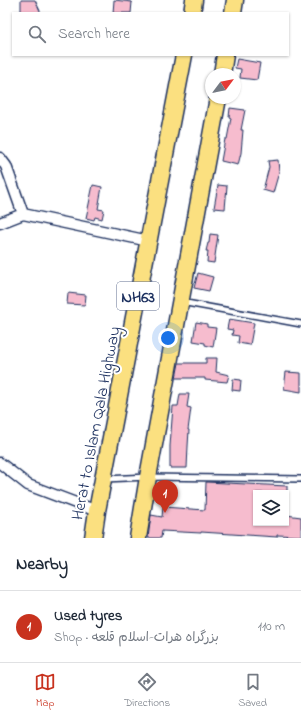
<!DOCTYPE html>
<meta charset="utf-8">
<style>
body{margin:0;font-family:"Indie Flower","Playpen Sans Arabic",sans-serif;background:#f6f6f7;color:#1f2937}
.controls{position:absolute;right:12px;bottom:12px;display:grid;overflow:hidden;border-radius:0px;box-shadow:0 1px 3px #0004}
.controls button{width:36px;height:36px;display:grid;place-items:center;padding:0;border:0;border-bottom:1px solid #e0e1e3;background:#fff;color:#1f2937;font:20px sans-serif}
.compass{position:absolute;left:205px;top:68px;width:36px;height:36px;border-radius:50%;background:#fff;box-shadow:0 1px 3px #0004;rotate:58deg}
.you{position:absolute;left:168px;top:338px;width:14px;height:14px;margin:-10px;border:3px solid #fff;border-radius:50%;background:#1a73e8;box-shadow:0 0 0 6px #1a73e833}
.badge{display:grid;place-items:center;width:26px;height:26px;border-radius:50%;background:#c8321e;color:#fff;font-size:13px;font-weight:700}
.pin{position:absolute;translate:-50% -33px;filter:drop-shadow(0 1px 2px #0008)}
.pin::after{content:'';position:absolute;top:21px;width:14px;height:12px;background:inherit;clip-path:polygon(0 0,100% 0,50% 100%)}
.list{margin:0;padding:0;list-style:none}
h2{display:flex;justify-content:space-between;align-items:center;height:52px;margin:0;padding:0 16px;font-size:17px}
h2 small{font-size:13px;font-weight:400;color:#747a83}
.list li{display:grid;grid-template-columns:26px 1fr auto;gap:12px;align-items:center;box-sizing:border-box;height:72px;padding:0 16px;border-top:1px solid #e0e1e3}
.list b{display:block;font-size:15px;white-space:nowrap}
.list p{margin:0;font-size:13px;white-space:nowrap;color:#747a83}
.list em{font-size:13px;font-style:normal;color:#747a83}
.icon{flex:none;width:22px;height:22px;fill:none;stroke:currentColor;stroke-width:2;stroke-linecap:round;stroke-linejoin:round}
.map{position:relative;flex:none;width:301px;height:538px;overflow:hidden}
.search{position:absolute;background:#fff;box-shadow:0 1px 3px #0004;left:12px;right:12px;top:12px;height:44px;display:flex;align-items:center;gap:10px;box-sizing:border-box;padding:0 14px;border-radius:0px;color:#747a83;font-size:15px}
.sheet{height:124px;background:#fff}
nav{display:flex;justify-content:space-around;align-items:center;box-sizing:border-box;height:56px;border-top:1px solid #e0e1e3;background:#fff;font-size:11px;color:#747a83}
nav a{display:grid;justify-items:center;gap:2px}
nav .on{color:#c8321e}
.map>svg:first-child{display:block}
.building{fill:#f6bcce;stroke:#1b2f5e}
.lines{fill:none;stroke-linecap:round;stroke-linejoin:round}
.service-casing{stroke:#1b2f5e;stroke-width:8}
.minor-casing{stroke:#1b2f5e;stroke-width:13}
.trunk-casing{stroke:#1b2f5e;stroke-width:19}
.service{stroke:#fff;stroke-width:5}
.minor{stroke:#fff;stroke-width:10}
.trunk{stroke:#fbe080;stroke-width:16}
.labels{text-anchor:middle;stroke-width:4;stroke-linejoin:round;paint-order:stroke}
.shield{fill:#fff;stroke:#5f6d8e;stroke-width:1}
.shield-label{font-size:16px;font-weight:bold;fill:#1b2f5e}
.street-label{font-size:17px;fill:#1b2f5e;stroke:#fff}
</style>
<div class="map">
<svg width="301" height="538" viewBox="0 0 301 538">
<rect width="100%" height="100%" fill="#fff"/>
<filter id="ink" filterUnits="userSpaceOnUse"><feTurbulence type="fractalNoise" baseFrequency=".025" numOctaves="2"/><feDisplacementMap in="SourceGraphic" scale="8" xChannelSelector="R" yChannelSelector="G"/><feConvolveMatrix kernelMatrix="1 2 1 2 8 2 1 2 1" color-interpolation-filters="sRGB"/></filter>
<g filter="url(#ink)">
<path class="building" d="M 21,0 L 35,0 L 41,13 L 21,13 Z
M 114,0 L 132,2 L 131,13 L 113,13 Z
M 237,59 L 260,63 L 257,80 L 240,78 L 241,69 L 235,68 Z
M 230,108 L 245,110 L 241,130 L 243,130 L 241,153 L 238,165 L 221,161 L 225,139 L 227,139 L 231,118 L 229,117 Z
M 278,160 L 279,172 L 273,193 L 263,190 L 269,167 L 268,161 Z
M 93,185 L 102,187 L 98,209 L 104,210 L 102,219 L 95,217 L 94,220 L 86,218 Z
M 218,185 L 227,186 L 225,209 L 214,208 Z
M 210,234 L 218,235 L 214,263 L 207,262 L 208,251 L 206,251 L 208,243 L 209,243 Z
M 198,273 L 213,277 L 209,291 L 194,288 Z
M 68,293 L 86,295 L 85,305 L 67,304 Z
M 229,319 L 254,323 L 250,345 L 238,343 L 239,336 L 232,335 L 233,330 L 227,329 Z
M 196,322 L 207,324 L 207,327 L 216,328 L 213,347 L 205,345 L 205,343 L 193,341 Z
M 206,358 L 217,358 L 216,372 L 229,375 L 227,382 L 205,380 L 205,378 L 176,378 L 179,363 L 206,363 Z
M 286,372 L 301,373 L 301,392 L 284,389 Z
M 233,379 L 241,380 L 240,391 L 232,390 Z
M 180,394 L 189,394 L 187,407 L 191,408 L 188,430 L 189,430 L 188,446 L 187,468 L 170,468 L 170,446 L 173,406 L 178,406 Z
M 206,482 L 287,486 L 287,493 L 256,493 L 256,523 L 286,523 L 286,515 L 301,517 L 301,536 L 277,535 L 277,537 L 201,532 L 201,533 L 162,531 L 161,538 L 148,538 L 151,515 L 162,517 L 163,507 L 205,510 Z"/>
<g class="lines">
<g class="service-casing">
<path id="service" d="M 181,302 L 301,324
M 105,479 L 148,477 L 301,479"/>
</g>
<g class="minor-casing">
<path id="minor" d="M 0,158 L 6,166 L 23,214
M 0,223 L 23,214 L 149,241
M 0,463 L 28,485 L 97,511"/>
</g>
<g class="trunk-casing">
<path id="trunk" d="M 192,13 L 194,0
M 233,13 L 235,0
M 222,74 L 225,55
M 93,538 L 97,511 L 184,55
M 138,538 L 148,477 L 218,98"/>
</g>
<use href="#service" class="service"/>
<use href="#minor" class="minor"/>
<use href="#trunk" class="trunk"/>
</g>
</g>
<g class="labels">
<rect class="shield" x="117" y="282" width="42" height="28" rx="3"/>
<g class="shield-label">
<text x="138" y="302">NH63</text>
</g>
<g class="street-label">
<text transform="translate(95 423) rotate(-79)" y="6">Herat to Islam Qala Highway</text>
</g>
</g>
</svg>
<div class="controls">
<button><svg class="icon" aria-label="layers" viewBox="0 0 24 24"><path d="M12 4l9 5-9 5-9-5zM3 14l9 5 9-5"/></svg></button>
</div>
<svg class="compass" viewBox="-18 -18 36 36"><path d="M0-13l5 13h-10z" fill="#e53935"/><path d="M0 13l5-13h-10z" fill="#747a83"/></svg>
<div class="you"></div>
<div class="pin badge" style="left:165px;top:513px">1</div>
<div class="search"><svg class="icon" aria-label="search" viewBox="0 0 24 24"><circle cx="10" cy="10" r="6"/><path d="M15 15l6 6"/></svg>Search here</div>
</div>
<section class="sheet">
<h2>Nearby<small></small></h2>
<ul class="list">
<li><span class="badge">1</span><div><b>Used tyres</b><p>Shop · بزرگراه هرات-اسلام قلعه</p></div><em>110 m</em></li>
</ul>
</section>
<nav>
<a class="on"><svg class="icon" aria-label="map" viewBox="0 0 24 24"><path d="M3 6l6-2 6 2 6-2v14l-6 2-6-2-6 2zM9 4v14M15 6v14"/></svg>Map</a>
<a><svg class="icon" aria-label="directions" viewBox="0 0 24 24"><path d="M12 3l9 9-9 9-9-9zM9 14v-3h6M13 9l2 2-2 2"/></svg>Directions</a>
<a><svg class="icon" aria-label="saved" viewBox="0 0 24 24"><path d="M7 4h10v16l-5-4-5 4z"/></svg>Saved</a>
</nav>
